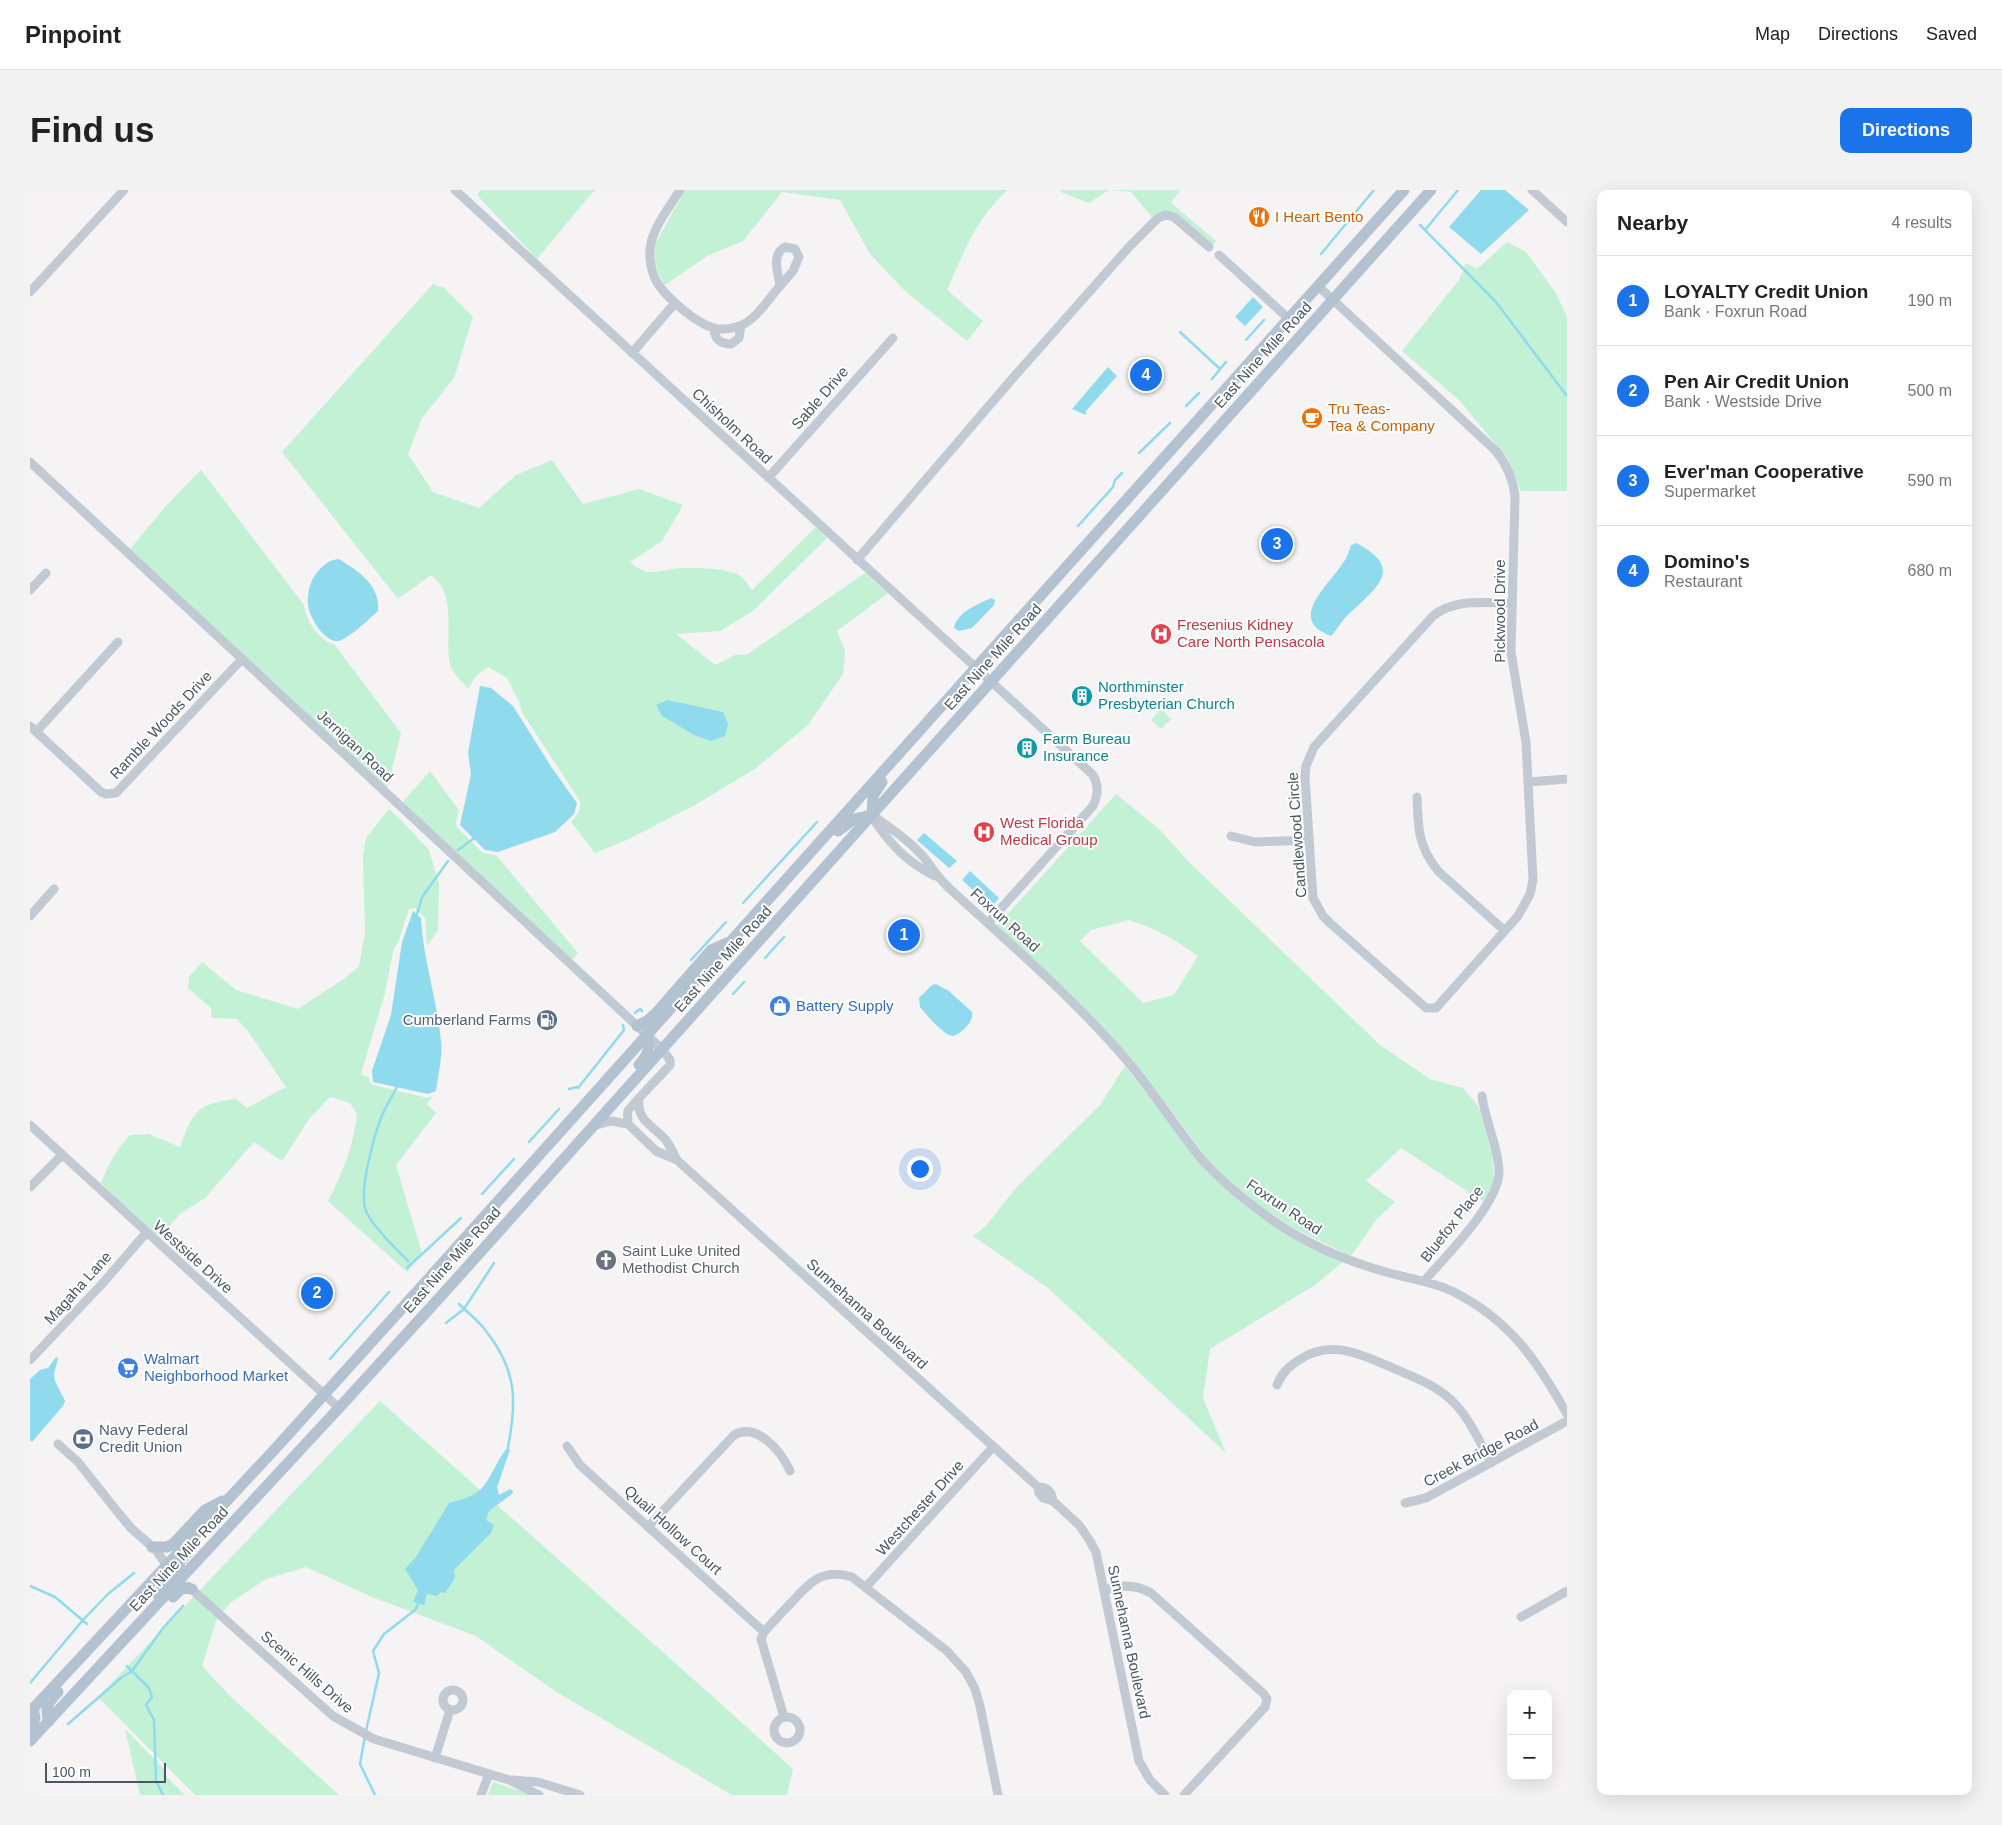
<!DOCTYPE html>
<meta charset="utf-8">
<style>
body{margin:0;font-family:Arial,sans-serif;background:#f2f2f2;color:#222}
.controls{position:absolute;right:15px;bottom:15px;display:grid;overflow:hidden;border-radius:10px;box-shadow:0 5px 20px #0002}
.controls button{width:45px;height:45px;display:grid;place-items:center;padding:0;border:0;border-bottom:1px solid #e0e0e0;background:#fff;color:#222;font:25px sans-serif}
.scale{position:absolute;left:15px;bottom:12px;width:121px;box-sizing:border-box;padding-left:5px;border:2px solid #4a5661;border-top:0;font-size:14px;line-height:18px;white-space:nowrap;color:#4a5661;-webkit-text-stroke:4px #fff;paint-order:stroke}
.you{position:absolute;left:889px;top:978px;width:18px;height:18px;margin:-12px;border:4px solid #fff;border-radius:50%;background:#1a73e8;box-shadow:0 0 0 8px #1a73e833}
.badge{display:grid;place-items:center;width:32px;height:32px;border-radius:50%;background:#1a73e8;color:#fff;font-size:16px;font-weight:700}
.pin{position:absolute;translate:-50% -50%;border:2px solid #fff;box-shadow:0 1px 5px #0006}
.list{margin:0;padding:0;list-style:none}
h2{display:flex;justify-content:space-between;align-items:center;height:65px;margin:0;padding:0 20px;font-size:21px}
h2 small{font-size:16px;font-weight:400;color:#767676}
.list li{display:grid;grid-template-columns:32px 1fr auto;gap:15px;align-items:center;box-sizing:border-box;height:90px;padding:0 20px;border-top:1px solid #e0e0e0}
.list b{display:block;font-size:19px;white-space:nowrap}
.list p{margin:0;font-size:16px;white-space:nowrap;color:#767676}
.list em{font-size:16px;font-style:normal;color:#767676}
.map{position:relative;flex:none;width:1537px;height:1605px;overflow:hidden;border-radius:10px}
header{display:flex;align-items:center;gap:30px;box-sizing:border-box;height:70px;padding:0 25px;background:#fff;border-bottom:1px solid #e0e0e0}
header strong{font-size:24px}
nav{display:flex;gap:28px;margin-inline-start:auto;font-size:18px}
.intro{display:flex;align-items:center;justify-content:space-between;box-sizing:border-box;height:120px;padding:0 30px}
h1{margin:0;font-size:35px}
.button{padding:12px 22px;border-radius:10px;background:#1a73e8;color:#fff;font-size:18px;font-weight:700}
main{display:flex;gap:30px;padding:0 30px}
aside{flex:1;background:#fff;border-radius:10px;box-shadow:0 5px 20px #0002}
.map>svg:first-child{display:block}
.green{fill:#c3f1d5;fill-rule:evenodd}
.water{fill:#90daee}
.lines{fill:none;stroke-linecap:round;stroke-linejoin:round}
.stream{stroke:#90daee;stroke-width:2.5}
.minor{stroke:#c1cad2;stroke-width:9}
.major{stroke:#b3c2d1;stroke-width:11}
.labels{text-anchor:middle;stroke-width:4;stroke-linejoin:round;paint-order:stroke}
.food-label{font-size:15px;fill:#c56008;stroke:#fff;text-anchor:start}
.street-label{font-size:15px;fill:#4a5661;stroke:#fff}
.health-label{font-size:15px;fill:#be3a42;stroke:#fff;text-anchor:start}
.culture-label{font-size:15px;fill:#0d838f;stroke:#fff;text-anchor:start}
.shop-label{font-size:15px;fill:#366cbe;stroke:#fff;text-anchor:start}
.service-label{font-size:15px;fill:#4e5e75;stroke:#fff;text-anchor:end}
.worship-label{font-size:15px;fill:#5b616d;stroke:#fff;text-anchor:start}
</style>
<header>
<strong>Pinpoint</strong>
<nav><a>Map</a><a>Directions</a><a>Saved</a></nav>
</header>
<div class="intro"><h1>Find us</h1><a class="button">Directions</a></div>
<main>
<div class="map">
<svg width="1537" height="1605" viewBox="0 0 1537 1605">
<rect width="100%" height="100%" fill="#f5f3f3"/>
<path class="green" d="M 451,0 L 566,0 L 561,4 L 507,69 L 447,5 Z
M 655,0 L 978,0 C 947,26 933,64 917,100 L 953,131 L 937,151 L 874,100 L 840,64 L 810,10 L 752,2 L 713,51 L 677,66 L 635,95 C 626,81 623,71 625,54 Z
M 1030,0 L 1150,0 L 1141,13 L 1186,51 L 1183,55 L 1144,22 L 1134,21 L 1122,27 L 1101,2 L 1079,0 L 1059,13 L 1033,3 Z
M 1477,52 L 1496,62 L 1525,102 L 1537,126 L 1537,301 L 1491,301 L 1478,269 L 1429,210 L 1372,161 L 1429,90 L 1436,73 L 1447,79 Z
M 403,94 L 414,98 L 443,127 L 424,188 L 392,228 L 378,264 L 403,302 L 449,318 L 486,285 L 522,270 L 553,314 L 609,299 L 653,315 L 632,351 L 600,372 C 616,386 624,382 643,379 C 659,377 700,377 712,387 C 716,391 719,396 722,400 L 786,337 L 797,348 L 723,421 L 690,441 L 646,444 L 685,475 L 705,465 L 718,464 L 835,383 L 858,403 L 807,441 L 815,461 L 813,484 L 778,535 L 726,578 L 665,615 L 599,649 L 565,663 L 541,632 C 546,626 552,619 550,611 L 491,521 L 490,514 L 477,488 L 458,477 L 447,485 L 438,499 C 433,492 421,482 420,474 C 414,447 428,404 401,385 L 368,409 L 252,262 Z
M 171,280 L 274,415 C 275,429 289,451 304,454 L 371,543 L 357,599 L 100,359 L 137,315 Z
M 1131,519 L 1141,529 L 1131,539 L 1121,530 Z
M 400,581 L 429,620 L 426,633 L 427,637 L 453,663 L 466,665 L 548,763 L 541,771 L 372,613 Z
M 1086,604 L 1130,640 L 1159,672 L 1350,855 L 1400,889 L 1433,898 L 1448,916 L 1462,964 L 1464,991 L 1454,1012 L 1371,958 L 1336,991 L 1365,1012 L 1347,1029 L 1321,1066 L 1265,1039 L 1231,1017 L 1198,990 L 1177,969 L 1126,900 L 1056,820 L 967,736 ZM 1099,730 C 1125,738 1146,750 1168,766 L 1144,805 L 1113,813 L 1050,751 L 1061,740 Z
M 359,619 L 372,631 L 399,660 L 409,694 L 408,740 L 397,756 L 395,728 L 385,718 L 379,719 L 369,750 L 363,761 L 355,803 L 331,884 L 339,888 L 339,891 L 343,895 L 398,908 L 403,906 L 397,914 L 406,923 L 366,975 L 392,1063 L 377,1082 L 298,1011 C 312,984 324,955 327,924 L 320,913 L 300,907 L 279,929 L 252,971 L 224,952 L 175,1008 L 150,1024 L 128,1049 L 71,993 C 78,975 86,960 100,945 L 119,944 L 150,957 C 163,921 167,914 206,909 L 217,918 L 256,897 L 218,841 L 207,829 L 182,828 L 181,818 L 158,798 L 159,787 L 172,772 L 206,800 L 268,819 L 315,788 L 329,776 L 335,742 L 333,665 L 336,648 Z
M 1095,876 L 1192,995 L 1226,1024 L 1261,1047 L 1313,1072 L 1285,1095 L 1180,1159 L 1173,1208 L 1196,1263 L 1018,1098 L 943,1046 L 956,1036 L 985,999 L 1070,915 Z
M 350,1211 L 680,1504 L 763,1579 L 757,1605 L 702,1605 L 525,1501 L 446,1446 L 342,1407 L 276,1377 L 236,1389 L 200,1413 L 186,1431 L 172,1476 L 200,1506 L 309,1605 L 165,1605 L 68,1507 Z
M 95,1539 L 135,1580 L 135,1585 L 155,1605 L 110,1605 Z
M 463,1592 L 502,1605 L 458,1605 Z"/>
<path class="water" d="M 1451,0 L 1475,0 L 1499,20 L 1451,64 L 1419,37 Z
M 1223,107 L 1233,117 L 1215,136 L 1205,127 Z
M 1078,177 L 1087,186 L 1056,221 L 1056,225 L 1042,219 Z
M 1326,353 C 1379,380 1342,400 1315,428 C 1310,433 1307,440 1301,446 C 1256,430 1298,396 1313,373 C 1317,368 1319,361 1321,355 Z
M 309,369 C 329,382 350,394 348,421 C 340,428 319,449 308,451 C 295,453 279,427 278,415 C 277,401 281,387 292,377 C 298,372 300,370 309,369 Z
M 961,408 L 965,410 L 964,415 L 942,438 L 929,441 L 924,438 C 927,422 948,414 961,408 Z
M 450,496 L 461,498 L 483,516 L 522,578 L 547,613 L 544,624 L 525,642 L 468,662 L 455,660 L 430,635 L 441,584 L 438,563 Z
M 638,510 L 693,522 L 698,534 L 695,546 L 681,551 L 664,545 L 632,526 L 626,515 Z
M 894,643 L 927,671 L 919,678 L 887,650 Z
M 940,681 L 969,708 L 962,717 L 932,690 Z
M 383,721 L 391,728 C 393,769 407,809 411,851 C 413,866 408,885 406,901 L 398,904 L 343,892 L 342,881 L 361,825 L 372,752 Z
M 906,794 L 919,801 L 942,822 C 943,829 939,835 934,839 C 931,842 927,845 923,846 C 914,846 896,824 890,817 L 889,808 L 902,795 Z
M 26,1167 L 28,1168 L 24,1184 L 25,1191 L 35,1211 L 33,1216 L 2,1252 L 0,1250 L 0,1189 L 10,1180 L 18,1178 Z
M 478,1257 L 480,1260 L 467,1297 L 469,1305 L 480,1299 L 483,1301 L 482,1304 L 459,1321 L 456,1330 L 464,1335 L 461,1343 L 424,1380 L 425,1388 L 415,1403 L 411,1402 L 407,1406 L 397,1404 L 394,1415 L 383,1412 L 388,1400 L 375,1379 L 386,1367 L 419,1313 C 429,1310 444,1307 452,1298 C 462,1287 467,1269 478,1257 Z"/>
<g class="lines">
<path class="stream" d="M 1390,35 L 1466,112 L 1537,206
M 1395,40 L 1428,0
M 1291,64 L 1344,0
M 1150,142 L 1190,179
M 1216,150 L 1234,130
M 1182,189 L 1196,172
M 1156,216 L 1169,203
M 1109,263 L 1140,233
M 1048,336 L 1083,297 L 1085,290 L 1092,283
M 428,660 L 443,649
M 713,713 L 787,632
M 387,724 L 392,707 L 418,671
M 735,768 L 754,747
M 661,770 L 696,732
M 703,804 L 714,792
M 605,823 L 610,819 L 612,821
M 367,897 C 363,905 358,913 354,921 C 345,941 328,1001 336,1021 C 341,1035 367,1060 378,1071
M 548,898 L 594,840 L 593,835
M 539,899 L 547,897
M 499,952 L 529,919
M 452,1004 L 484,969
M 377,1078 L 431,1028
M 429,1114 C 438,1123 449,1131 456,1141 C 487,1180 487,1211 478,1257
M 416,1133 L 434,1119 L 464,1073
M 300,1169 L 359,1102
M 0,1396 L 25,1407 L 57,1434
M 97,1476 L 119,1498 L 122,1507 L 116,1515 L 124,1530 L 126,1591 L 133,1605
M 0,1493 L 53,1430 L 78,1404 L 104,1383
M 38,1534 L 91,1488 L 102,1481 L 133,1438 L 153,1416
M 336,1541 L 349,1483 L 343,1461 L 354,1444 L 385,1420 L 388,1414
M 335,1546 L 330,1574 L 345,1605"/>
<path class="minor" d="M 425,0 L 1063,585 C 1069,596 1068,605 1063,616 L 958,733
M 650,0 C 640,16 625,35 621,53 C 618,66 621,83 628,94 C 637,108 667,134 684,138 C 691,140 703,139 710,136 C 727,129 738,109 750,96
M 1502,0 L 1537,32
M 755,57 L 765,59 L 769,67 L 763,81 L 750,96 C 748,83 741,64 755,57 Z
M 1189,65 L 1259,129
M 1288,96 L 1466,261 C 1477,275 1483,288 1485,306 L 1481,462 L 1496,552 L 1503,690 L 1500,704 L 1488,726 L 1406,818 L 1396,818 L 1300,733 L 1293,726 L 1283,708 L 1275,587 L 1276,576 L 1284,557 L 1403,426 C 1425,408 1455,413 1481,413
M 0,102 L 94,0
M 684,138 C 684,149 691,154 701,154 L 709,148 L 711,136
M 602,163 L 645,113
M 0,272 L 632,859 L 640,870 L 640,875 C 634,882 599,918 598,921 C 597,925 598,930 598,934 L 626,961 L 647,970 L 1008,1297
M 738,288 L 863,148
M 827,370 L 982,189 L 1099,57 L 1128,28 L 1136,25 L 1144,27 L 1179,57
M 0,400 L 16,383
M 0,536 L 71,602 L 76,604 L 86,603 L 212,469
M 6,542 L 88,452
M 1499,592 L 1537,589
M 1387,607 C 1388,638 1388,656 1408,681 L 1474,740
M 842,625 C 860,638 882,652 896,670 C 905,682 908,688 920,699 C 979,753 1040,805 1093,866 C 1122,899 1145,937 1173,971 C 1189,988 1207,1004 1226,1018 C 1264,1048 1310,1069 1356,1082 C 1379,1089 1402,1091 1424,1102 C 1481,1131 1507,1171 1537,1224
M 844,630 C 861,655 878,673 905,686
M 1201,646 L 1225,652 L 1279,650
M 0,726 L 24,699
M 609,911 C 606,929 624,937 635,949 C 640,955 643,963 647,970
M 0,935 L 309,1218
M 563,936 L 581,931 L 598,934
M 0,997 L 32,965
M 1395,1090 C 1416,1066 1470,1012 1469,981 C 1468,956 1455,931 1452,906
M 0,1170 L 72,1094 L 116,1043
M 1247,1195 C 1252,1183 1258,1177 1269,1170 C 1301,1148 1332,1165 1363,1178 C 1383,1187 1404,1194 1420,1209 C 1439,1226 1449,1251 1461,1273
M 28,1254 L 48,1272 L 86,1320 L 101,1338 L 126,1360 L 139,1379
M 537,1256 L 550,1275 L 734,1442
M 1023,1311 C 1022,1303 1018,1297 1008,1297 L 1009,1303 L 1013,1308 L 1023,1311 L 1049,1335 L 1060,1351 L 1066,1362 L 1109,1571 L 1120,1590 L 1135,1605
M 1375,1313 L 1396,1308 L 1537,1231
M 618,1337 L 704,1245 C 727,1232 751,1261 760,1281
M 158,1396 L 303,1526 L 344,1549 L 479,1590 L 509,1605
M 836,1397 L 963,1257
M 1074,1401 C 1090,1394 1105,1394 1121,1403 L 1234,1504 L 1237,1509 L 1235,1517 L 1154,1605
M 1491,1427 L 1537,1401
M413 1510a10 10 0 1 1 20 0a10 10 0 1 1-20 0Z
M 754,1527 L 731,1449 L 734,1442 C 743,1432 752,1422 761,1413 C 780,1392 792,1378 822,1387 L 917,1461 L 936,1482 L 945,1499 L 950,1516 L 968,1605
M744 1540a13 13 0 1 1 26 0a13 13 0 1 1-26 0Z
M 405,1568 L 420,1520
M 482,1590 L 508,1592 L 550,1605
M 451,1605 L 459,1584"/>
<path class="major" d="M 842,625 L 843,606 L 852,592
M 808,641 L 824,629 L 842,625
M 607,836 L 617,831 L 626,823 L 681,760 L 699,752
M 609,875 C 617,866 621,858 617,846
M 122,1357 L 137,1357 L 143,1354 L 175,1320 L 192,1311
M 151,1389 L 149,1373 L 158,1362
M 127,1404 L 137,1394 L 140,1387 L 136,1376
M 143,1407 L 152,1398 L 162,1399
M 0,1522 L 245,1259 L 383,1106 L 1374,0
M 19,1531 C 14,1518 19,1511 28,1502
M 0,1542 L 5,1528 L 3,1518
M 0,1551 L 309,1218 L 421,1095 L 1401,0"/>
</g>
<defs>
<g id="restaurant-disc" transform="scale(1.125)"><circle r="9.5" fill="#e8710a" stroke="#fff"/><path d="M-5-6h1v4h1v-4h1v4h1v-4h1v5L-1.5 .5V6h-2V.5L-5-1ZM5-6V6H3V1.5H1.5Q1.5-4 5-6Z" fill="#fff"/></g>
<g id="cafe-disc" transform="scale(1.125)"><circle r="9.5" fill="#e8710a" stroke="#fff"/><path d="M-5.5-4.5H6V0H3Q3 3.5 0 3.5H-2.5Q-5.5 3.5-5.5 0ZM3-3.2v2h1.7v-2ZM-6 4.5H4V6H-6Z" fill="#fff"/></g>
<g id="hospital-disc" transform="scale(1.125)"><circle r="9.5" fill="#e0444e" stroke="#fff"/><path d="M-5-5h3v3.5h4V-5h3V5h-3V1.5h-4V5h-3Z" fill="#fff"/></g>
<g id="building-disc" transform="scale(1.125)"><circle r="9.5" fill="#0f9aa8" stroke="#fff"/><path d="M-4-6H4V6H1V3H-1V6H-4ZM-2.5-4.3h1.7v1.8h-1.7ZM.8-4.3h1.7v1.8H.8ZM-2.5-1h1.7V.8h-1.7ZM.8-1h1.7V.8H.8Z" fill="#fff"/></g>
<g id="shop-disc" transform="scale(1.125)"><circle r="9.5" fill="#3f7fe0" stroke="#fff"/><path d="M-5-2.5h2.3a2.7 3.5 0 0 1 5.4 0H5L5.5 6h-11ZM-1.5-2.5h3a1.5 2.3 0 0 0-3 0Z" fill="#fff"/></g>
<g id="fuel-disc" transform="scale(1.125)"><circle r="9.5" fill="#5c6f8a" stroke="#fff"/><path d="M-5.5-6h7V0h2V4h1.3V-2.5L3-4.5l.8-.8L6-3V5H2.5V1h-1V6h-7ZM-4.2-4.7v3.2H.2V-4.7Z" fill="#fff"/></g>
<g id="church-disc" transform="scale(1.125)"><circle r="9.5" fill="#6b7280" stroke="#fff"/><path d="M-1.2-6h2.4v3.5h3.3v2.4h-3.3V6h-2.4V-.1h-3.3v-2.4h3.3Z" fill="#fff"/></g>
<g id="supermarket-disc" transform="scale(1.125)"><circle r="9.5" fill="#3f7fe0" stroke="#fff"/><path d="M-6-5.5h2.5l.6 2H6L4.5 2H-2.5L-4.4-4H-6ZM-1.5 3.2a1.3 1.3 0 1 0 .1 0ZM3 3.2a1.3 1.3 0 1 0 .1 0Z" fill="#fff"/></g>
<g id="bank-disc" transform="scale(1.125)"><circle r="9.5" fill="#5c6f8a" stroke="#fff"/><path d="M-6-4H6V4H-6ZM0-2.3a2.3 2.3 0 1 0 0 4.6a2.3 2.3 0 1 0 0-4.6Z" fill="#fff"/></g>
</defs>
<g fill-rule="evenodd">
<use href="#restaurant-disc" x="1229" y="27"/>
<use href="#cafe-disc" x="1282" y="228"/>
<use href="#hospital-disc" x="1131" y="444"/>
<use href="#building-disc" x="1052" y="506"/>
<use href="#building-disc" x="997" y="558"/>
<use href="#hospital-disc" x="954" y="642"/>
<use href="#shop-disc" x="750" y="816"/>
<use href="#fuel-disc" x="517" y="830"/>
<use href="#church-disc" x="576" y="1070"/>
<use href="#supermarket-disc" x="98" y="1178"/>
<use href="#bank-disc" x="53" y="1249"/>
</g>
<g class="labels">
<g class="food-label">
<text x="1245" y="32">I Heart Bento</text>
<text x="1298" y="224">Tru Teas-<tspan x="1298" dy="17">Tea &amp; Company</tspan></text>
</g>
<g class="street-label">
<text transform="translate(1233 165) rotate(-48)" y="5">East Nine Mile Road</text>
<text transform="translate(790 208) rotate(-49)" y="5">Sable Drive</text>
<text transform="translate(702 236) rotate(43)" y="5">Chisholm Road</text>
<text transform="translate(1470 421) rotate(-90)" y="5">Pickwood Drive</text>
<text transform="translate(963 467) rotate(-48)" y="5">East Nine Mile Road</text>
<text transform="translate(131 535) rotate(-47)" y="5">Ramble Woods Drive</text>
<text transform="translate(325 556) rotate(43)" y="5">Jernigan Road</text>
<text transform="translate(1267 645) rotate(-94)" y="5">Candlewood Circle</text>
<text transform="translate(975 730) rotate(42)" y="5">Foxrun Road</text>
<text transform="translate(693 769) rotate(-48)" y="5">East Nine Mile Road</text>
<text transform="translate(1254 1017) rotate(34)" y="5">Foxrun Road</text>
<text transform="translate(1422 1034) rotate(-52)" y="5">Bluefox Place</text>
<text transform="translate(163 1067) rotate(42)" y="5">Westside Drive</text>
<text transform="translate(422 1070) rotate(-48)" y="5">East Nine Mile Road</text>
<text transform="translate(48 1098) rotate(-48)" y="5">Magaha Lane</text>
<text transform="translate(837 1124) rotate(42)" y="5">Sunnehanna Boulevard</text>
<text transform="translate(1451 1263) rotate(-28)" y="5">Creek Bridge Road</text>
<text transform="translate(890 1318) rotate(-48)" y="5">Westchester Drive</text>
<text transform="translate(643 1340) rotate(42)" y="5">Quail Hollow Court</text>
<text transform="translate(149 1369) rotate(-47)" y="5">East Nine Mile Road</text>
<text transform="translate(1099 1452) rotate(78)" y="5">Sunnehanna Boulevard</text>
<text transform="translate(277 1482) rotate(41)" y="5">Scenic Hills Drive</text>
</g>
<g class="health-label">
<text x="1147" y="440">Fresenius Kidney<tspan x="1147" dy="17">Care North Pensacola</tspan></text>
<text x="970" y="638">West Florida<tspan x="970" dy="17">Medical Group</tspan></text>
</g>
<g class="culture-label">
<text x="1068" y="502">Northminster<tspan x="1068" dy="17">Presbyterian Church</tspan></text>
<text x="1013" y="554">Farm Bureau<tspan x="1013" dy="17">Insurance</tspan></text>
</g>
<g class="shop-label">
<text x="766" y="821">Battery Supply</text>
<text x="114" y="1174">Walmart<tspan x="114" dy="17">Neighborhood Market</tspan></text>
</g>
<g class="service-label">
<text x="501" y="835">Cumberland Farms</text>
<text x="69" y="1245" text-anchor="start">Navy Federal<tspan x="69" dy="17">Credit Union</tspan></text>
</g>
<g class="worship-label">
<text x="592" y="1066">Saint Luke United<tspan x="592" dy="17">Methodist Church</tspan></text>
</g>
</g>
</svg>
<div class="controls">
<button>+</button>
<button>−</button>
</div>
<div class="scale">100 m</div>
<div class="you"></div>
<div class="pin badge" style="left:874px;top:745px">1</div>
<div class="pin badge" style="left:287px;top:1103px">2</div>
<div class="pin badge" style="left:1247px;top:354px">3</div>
<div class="pin badge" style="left:1116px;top:185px">4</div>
</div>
<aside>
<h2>Nearby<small>4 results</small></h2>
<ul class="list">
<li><span class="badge">1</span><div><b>LOYALTY Credit Union</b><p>Bank · Foxrun Road</p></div><em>190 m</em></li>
<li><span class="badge">2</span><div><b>Pen Air Credit Union</b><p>Bank · Westside Drive</p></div><em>500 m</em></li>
<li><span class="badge">3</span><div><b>Ever'man Cooperative</b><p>Supermarket</p></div><em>590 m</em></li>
<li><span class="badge">4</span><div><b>Domino's</b><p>Restaurant</p></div><em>680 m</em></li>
</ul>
</aside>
</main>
